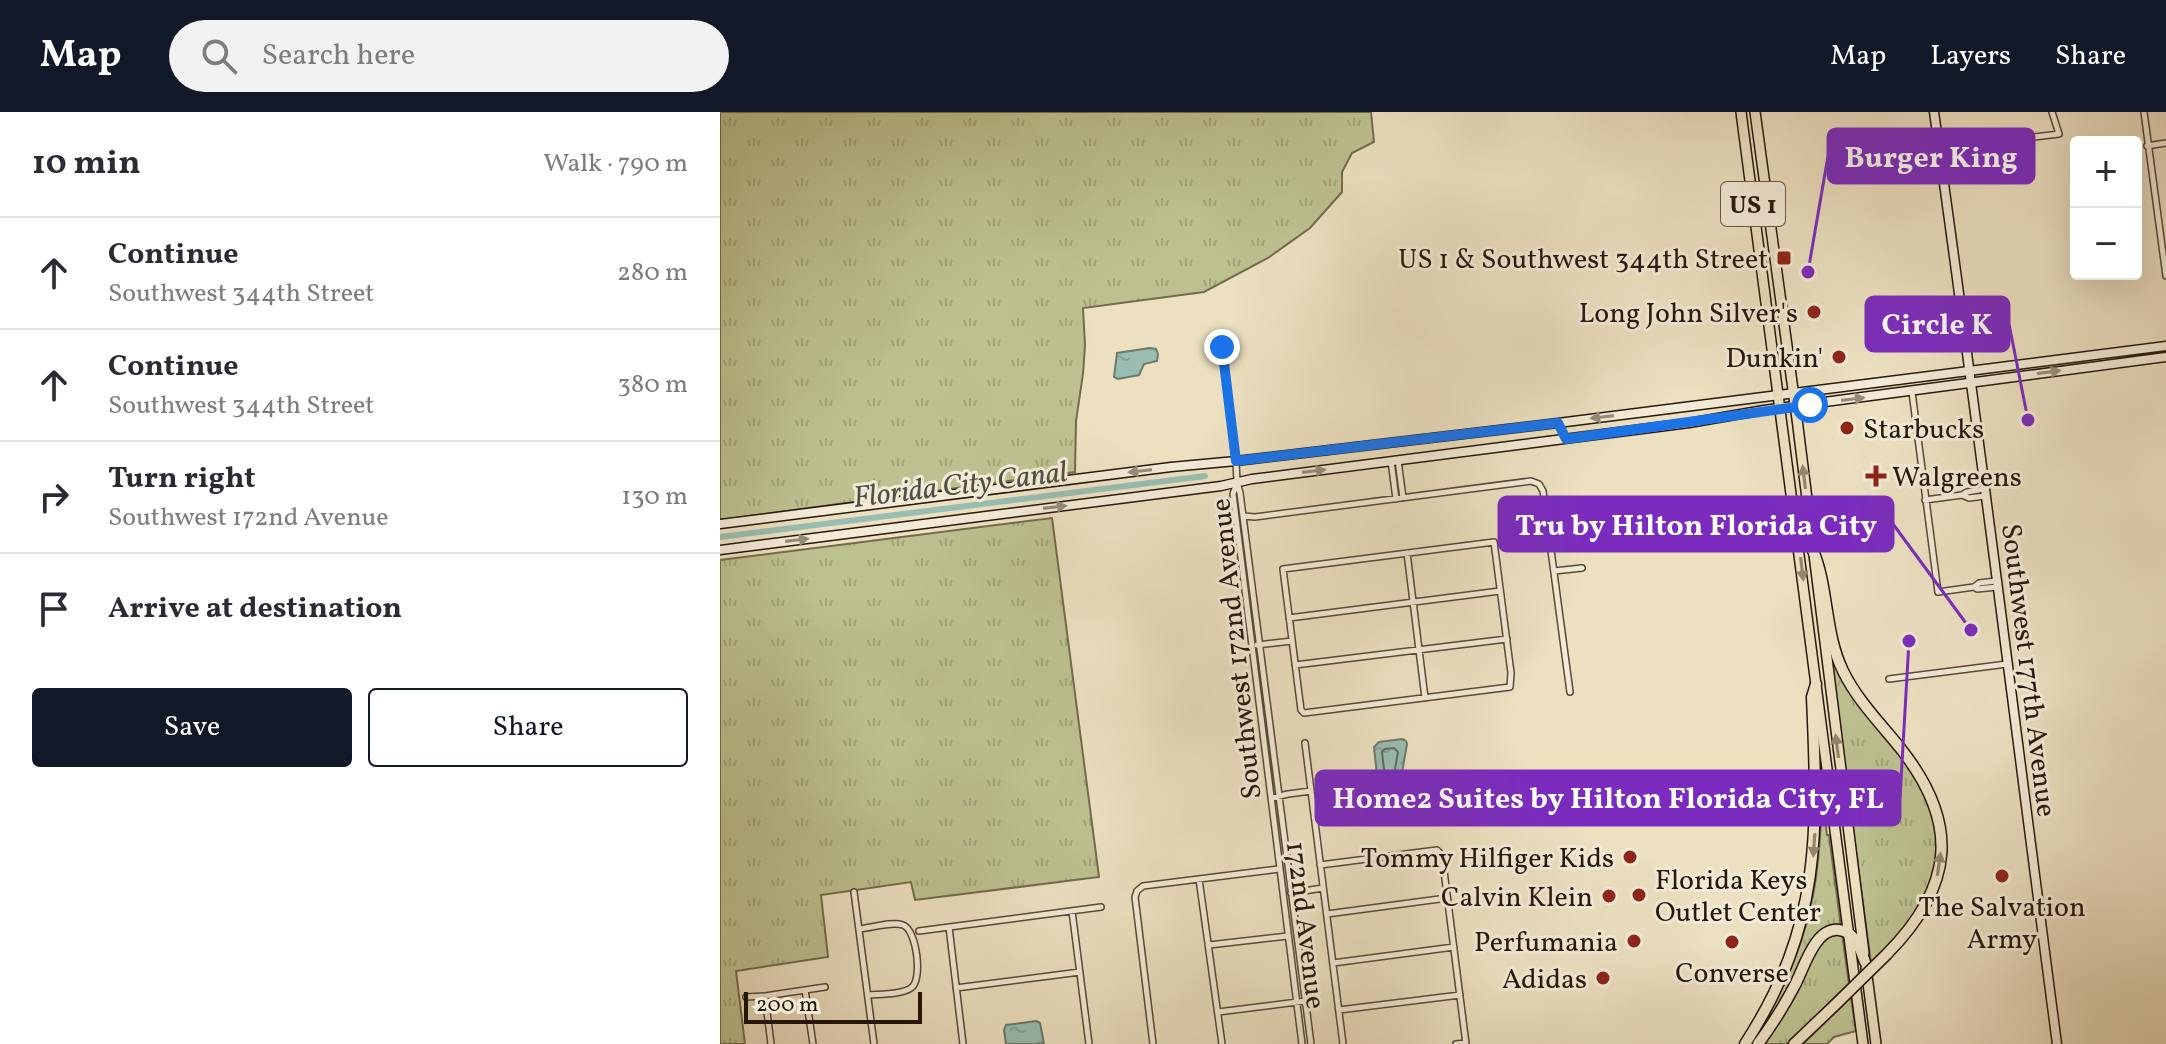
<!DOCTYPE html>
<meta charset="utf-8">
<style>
body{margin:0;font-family:Vollkorn,serif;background:#f2f2f3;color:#2b2b33}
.controls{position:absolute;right:24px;top:24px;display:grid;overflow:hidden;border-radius:8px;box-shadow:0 8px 32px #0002}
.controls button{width:72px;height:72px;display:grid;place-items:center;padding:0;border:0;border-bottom:2px solid #e1e1e2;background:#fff;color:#2b2b33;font:40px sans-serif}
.scale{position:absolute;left:24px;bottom:20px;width:178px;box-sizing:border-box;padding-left:8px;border:4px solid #271709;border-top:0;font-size:22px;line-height:28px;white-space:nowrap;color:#271709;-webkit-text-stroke:6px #f3ebd7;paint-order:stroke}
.stop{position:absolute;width:24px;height:24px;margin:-18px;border:6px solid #1a73e8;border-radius:50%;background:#fff}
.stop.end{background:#1a73e8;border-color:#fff;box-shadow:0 2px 8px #0008}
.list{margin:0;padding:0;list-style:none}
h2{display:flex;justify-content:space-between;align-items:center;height:104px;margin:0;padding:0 32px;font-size:34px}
h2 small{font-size:26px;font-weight:400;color:#7c7c81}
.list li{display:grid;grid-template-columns:52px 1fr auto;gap:24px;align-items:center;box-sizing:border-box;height:112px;padding:0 32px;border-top:2px solid #e1e1e2}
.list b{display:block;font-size:30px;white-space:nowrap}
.list p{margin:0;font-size:26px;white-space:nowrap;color:#7c7c81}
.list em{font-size:26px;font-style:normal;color:#7c7c81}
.actions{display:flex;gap:16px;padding:24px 32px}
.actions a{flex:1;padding:18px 0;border:2px solid #111827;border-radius:8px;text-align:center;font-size:28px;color:#111827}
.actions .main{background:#111827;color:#fff}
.icon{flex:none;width:44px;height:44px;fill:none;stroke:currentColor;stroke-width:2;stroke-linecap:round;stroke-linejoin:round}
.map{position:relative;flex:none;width:1446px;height:932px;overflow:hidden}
header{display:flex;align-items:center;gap:48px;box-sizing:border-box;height:112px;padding:0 40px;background:#111827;color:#fff}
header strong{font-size:38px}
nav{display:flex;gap:44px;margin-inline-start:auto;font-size:28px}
.search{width:560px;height:72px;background:#f2f2f3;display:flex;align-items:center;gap:20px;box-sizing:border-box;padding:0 28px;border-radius:44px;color:#7c7c81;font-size:30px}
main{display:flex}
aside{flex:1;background:#fff}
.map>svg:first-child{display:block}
.grass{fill:url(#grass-tufts);stroke:#726c4c;stroke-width:2}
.water{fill:url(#water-ripples);stroke:#6b7b6e;stroke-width:2}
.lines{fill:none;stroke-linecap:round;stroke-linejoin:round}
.shore{stroke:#606a5e;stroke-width:2}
.canal{stroke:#99bdb2;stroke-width:6}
.minor-casing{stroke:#584937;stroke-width:8}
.secondary-casing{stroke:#271709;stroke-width:11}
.trunk-casing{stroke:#271709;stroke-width:12}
.motorway-casing{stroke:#271709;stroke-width:13}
.minor{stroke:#f3ebd7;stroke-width:5}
.secondary{stroke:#f3ebd7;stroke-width:8}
.trunk{stroke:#ece0c1;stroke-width:9}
.motorway{stroke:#ece0c1;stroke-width:10}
.motorway-bridge-casing{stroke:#271709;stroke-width:13;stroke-linecap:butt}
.motorway-bridge{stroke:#ece0c1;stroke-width:10}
.oneway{fill:#978c7a}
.oneway2{fill:#93866e}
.route{stroke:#1a73e8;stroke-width:10}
.poi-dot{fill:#8f2418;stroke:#f3ebd7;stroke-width:3}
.labels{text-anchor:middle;stroke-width:6;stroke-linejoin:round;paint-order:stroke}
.shield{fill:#f3ebd7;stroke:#645747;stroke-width:2}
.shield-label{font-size:26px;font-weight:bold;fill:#271709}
.poi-label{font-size:28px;fill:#271709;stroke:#f3ebd7;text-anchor:end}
.street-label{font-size:28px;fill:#271709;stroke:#f3ebd7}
.water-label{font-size:30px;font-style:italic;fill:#4f5144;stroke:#f3ebd7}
.leader{fill:none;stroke:#7b2cbf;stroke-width:3}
.callout-dot{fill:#7b2cbf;stroke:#f3ebd7;stroke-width:3}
.callout{fill:#7b2cbf;stroke:#7b2cbf;stroke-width:3}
.callout-label{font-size:30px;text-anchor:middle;font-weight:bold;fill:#fff}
</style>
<header>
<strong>Map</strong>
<div class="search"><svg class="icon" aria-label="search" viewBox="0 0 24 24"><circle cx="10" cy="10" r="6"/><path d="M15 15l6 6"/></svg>Search here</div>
<nav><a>Map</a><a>Layers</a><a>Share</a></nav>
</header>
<main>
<aside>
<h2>10 min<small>Walk · 790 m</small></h2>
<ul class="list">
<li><svg class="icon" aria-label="ahead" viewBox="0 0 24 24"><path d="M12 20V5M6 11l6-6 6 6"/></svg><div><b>Continue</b><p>Southwest 344th Street</p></div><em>280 m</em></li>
<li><svg class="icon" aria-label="ahead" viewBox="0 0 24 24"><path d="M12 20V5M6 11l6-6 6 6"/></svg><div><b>Continue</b><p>Southwest 344th Street</p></div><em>380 m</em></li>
<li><svg class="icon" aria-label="right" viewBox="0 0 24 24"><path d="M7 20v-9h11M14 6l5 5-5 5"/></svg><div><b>Turn right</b><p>Southwest 172nd Avenue</p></div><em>130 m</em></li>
<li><svg class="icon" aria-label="arrive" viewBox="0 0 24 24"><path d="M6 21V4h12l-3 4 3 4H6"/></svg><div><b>Arrive at destination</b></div></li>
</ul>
<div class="actions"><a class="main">Save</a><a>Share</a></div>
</aside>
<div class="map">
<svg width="1446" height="932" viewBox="0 0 1446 932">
<defs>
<pattern id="grass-tufts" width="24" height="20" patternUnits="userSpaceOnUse" patternTransform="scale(2)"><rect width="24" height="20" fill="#bdc190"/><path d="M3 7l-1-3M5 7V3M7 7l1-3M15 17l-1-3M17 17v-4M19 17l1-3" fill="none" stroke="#a2a57b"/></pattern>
<pattern id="water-ripples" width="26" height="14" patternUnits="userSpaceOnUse" patternTransform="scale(2)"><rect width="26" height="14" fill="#99bdb2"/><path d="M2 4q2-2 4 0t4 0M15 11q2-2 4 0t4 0" fill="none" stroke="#84a298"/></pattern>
</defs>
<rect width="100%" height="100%" fill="#ece0c1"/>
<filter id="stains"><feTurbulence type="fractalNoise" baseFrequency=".0025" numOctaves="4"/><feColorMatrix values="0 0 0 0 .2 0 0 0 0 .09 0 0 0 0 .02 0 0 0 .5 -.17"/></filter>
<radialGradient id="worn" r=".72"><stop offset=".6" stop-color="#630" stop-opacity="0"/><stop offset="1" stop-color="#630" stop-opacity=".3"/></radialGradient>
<path class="grass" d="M 0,0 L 651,0 L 654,30 L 632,41 L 622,60 L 622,80 L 590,116 L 548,146 L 484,180 L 363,196 L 365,233 L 363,262 L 356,309 L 355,360 L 0,408 Z
M 332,406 L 379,765 L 195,788 L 191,770 L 101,783 L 108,845 L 16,859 L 25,932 L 0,932 L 0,448 Z
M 1110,546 L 1114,546 L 1196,662 L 1216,709 L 1217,752 L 1207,783 L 1180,822 L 1151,851 Z
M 1102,697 L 1104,697 L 1107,723 L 1109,723 L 1121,815 L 1110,815 L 1033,932 L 1030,932 C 1062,883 1086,830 1095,772 C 1099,747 1100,722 1102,697 Z
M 1122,821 L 1129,872 L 1067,932 L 1041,932 L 1105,824 Z
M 1131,885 L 1136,919 L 1114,925 L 1107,932 L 1083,932 Z"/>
<path class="water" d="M 430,236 L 436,237 L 438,242 L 437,249 L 424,252 L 419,263 L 398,267 L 394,265 L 397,241 Z
M 682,627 L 686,629 L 687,632 L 682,661 L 697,696 L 688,700 L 664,704 L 661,701 L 654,635 L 659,630 Z
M 316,909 L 320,911 L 324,932 L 286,932 L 284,918 L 286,913 Z"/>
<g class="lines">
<path class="shore" d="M 674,636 L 678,640 L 674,663 L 685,690 L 683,693 L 672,695 L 668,692 L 662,640 L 665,637 Z"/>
<path class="canal" d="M 0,425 L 485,364"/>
<g class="minor-casing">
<path id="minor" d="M 1424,0 L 1446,164
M 1427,34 L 1446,31
M 1220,36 L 1339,22 L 1332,0
M 502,235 L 516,349 L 517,370 L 513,382 L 582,932
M 1192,280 L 1218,480 L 1254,475 L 1259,471 L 1276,469
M 678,348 L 683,386
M 671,349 L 676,387
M 517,370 L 520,381 L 591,932
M 1242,383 L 1247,380 L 1264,377
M 1205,388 L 1242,383 L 1249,386 L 1265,384
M 523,404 L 535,405 L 811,369 L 819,372 L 823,379 L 850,580
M 774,430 L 791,561 L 790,575 L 584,601 L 581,598 L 563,457 Z
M 687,441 L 705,586
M 834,459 L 862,456
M 1254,475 L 1257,477 L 1277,475
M 569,506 L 780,479
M 537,533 L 572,529
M 575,553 L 787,527
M 1169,567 L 1287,552
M 585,631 L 623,932
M 551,686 L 568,682 L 591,679
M 600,753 L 717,738 L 722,743 L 746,932
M 479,767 L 502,932
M 134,780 L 154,932
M 571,781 L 603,776
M 352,799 L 369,932
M 607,802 L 727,786
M 229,815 L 243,932
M 139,817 C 151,816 172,809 183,813 C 197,818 203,869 191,876 C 181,883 160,882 148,883
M 199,819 L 381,795
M 489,833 L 568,824
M 613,851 L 734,835
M 236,876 L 360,860
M 85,878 L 93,932
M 45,884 L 51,932
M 26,885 L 45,884 L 105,875
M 619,898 L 740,883
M 498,900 L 585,889
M 433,932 L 415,785 L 417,779 L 423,774 L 559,757
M 736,932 L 746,931"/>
</g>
<g class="secondary-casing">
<path id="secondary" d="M 1214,0 C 1258,310 1296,621 1337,932
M 0,412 L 451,355 L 516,349 L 838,311 L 1446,234
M 0,438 L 501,374 L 532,367 L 969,311 L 1044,298 L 1446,245"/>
</g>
<g class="trunk-casing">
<path id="trunk" d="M 1021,0 L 1143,932
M 1035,0 L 1077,307 L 1144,841
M 1146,856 L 1156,932"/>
</g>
<g class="motorway-casing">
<path id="motorway" d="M 1092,436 C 1109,475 1104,520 1123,559 C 1137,588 1161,612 1181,637 C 1240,712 1234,774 1167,842
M 1025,932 C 1102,813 1098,721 1092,585 L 1096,572
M 1038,932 C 1052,913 1064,894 1075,873 C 1084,856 1095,815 1119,818 C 1136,820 1140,837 1145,850
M 1074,932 L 1115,893"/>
</g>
<use href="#minor" class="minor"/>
<use href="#secondary" class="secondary"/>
<use href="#trunk" class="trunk"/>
<use href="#motorway" class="motorway"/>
<g class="motorway-bridge-casing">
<path id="motorway-bridge" d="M 1115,893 L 1167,842"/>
</g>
<use href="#motorway-bridge" class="motorway-bridge"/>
</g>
<defs><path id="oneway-solid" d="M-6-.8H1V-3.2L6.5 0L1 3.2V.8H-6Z" transform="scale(2)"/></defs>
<g class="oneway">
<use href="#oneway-solid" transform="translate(1329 260) rotate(-8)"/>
<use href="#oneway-solid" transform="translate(1133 287) rotate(-7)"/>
<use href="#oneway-solid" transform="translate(882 305) rotate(173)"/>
<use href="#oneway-solid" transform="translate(420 359) rotate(173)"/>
<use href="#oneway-solid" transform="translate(594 359) rotate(-7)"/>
<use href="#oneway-solid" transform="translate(335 395) rotate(-7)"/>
<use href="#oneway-solid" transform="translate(77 428) rotate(-7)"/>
</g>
<g class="oneway2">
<use href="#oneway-solid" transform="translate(1084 365) rotate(-97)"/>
<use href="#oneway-solid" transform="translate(1082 457) rotate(83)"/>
<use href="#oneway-solid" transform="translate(1117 634) rotate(-97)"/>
<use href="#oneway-solid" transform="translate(1094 733) rotate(94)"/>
<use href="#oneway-solid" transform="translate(1219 752) rotate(-82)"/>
</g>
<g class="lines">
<path class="route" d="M 502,235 L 516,349 L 838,311 L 846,327 L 1090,293"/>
</g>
<g class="poi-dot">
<rect x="1056" y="138" width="16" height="16" rx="4"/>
<circle cx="1094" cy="200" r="8"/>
<circle cx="1119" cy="245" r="8"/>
<circle cx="1127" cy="316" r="8"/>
<path d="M1152 352h8v8h8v8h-8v8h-8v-8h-8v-8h8z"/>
<circle cx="910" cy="745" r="8"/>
<circle cx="1282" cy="764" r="8"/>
<circle cx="919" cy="783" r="8"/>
<circle cx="889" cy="784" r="8"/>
<circle cx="914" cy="829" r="8"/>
<circle cx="1012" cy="830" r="8"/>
<circle cx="883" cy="866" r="8"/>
</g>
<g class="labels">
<rect class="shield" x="1001" y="70" width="64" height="44" rx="6"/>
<g class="shield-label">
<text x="1033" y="101">US 1</text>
</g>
<g class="poi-label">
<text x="1048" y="156">US 1 &amp; Southwest 344th Street</text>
<text x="1078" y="210">Long John Silver's</text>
<text x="1103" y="255">Dunkin'</text>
<text x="1143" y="326" text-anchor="start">Starbucks</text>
<text x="1172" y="374" text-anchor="start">Walgreens</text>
<text x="894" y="755">Tommy Hilfiger Kids</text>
<text x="935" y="777" text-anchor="start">Florida Keys<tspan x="935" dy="32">Outlet Center</tspan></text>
<text x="873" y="794">Calvin Klein</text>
<text x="1282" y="804" text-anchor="middle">The Salvation<tspan x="1282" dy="32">Army</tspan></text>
<text x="898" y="839">Perfumania</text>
<text x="1012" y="870" text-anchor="middle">Converse</text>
<text x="867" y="876">Adidas</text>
</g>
<g class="street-label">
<text transform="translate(515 537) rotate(-96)" y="10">Southwest 172nd Avenue</text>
<text transform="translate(1310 558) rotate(83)" y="10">Southwest 177th Avenue</text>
<text transform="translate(587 813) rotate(83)" y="10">172nd Avenue</text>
</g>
<g class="water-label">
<text transform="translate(240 372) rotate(-7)" y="10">Florida City Canal</text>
</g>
</g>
<path class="leader" d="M1088 160L1108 44M1308 308L1289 212M1251 518L1173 412M1189 529L1180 686"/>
<g class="callout-dot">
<circle cx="1088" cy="160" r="8"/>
<circle cx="1308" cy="308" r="8"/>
<circle cx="1251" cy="518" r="8"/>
<circle cx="1189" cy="529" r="8"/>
</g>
<g class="callout">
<rect x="1108" y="17" width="206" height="54" rx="8"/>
<rect x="1146" y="185" width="143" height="54" rx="8"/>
<rect x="779" y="385" width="394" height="54" rx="8"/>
<rect x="596" y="659" width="584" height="54" rx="8"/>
</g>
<g class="callout-label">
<text x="1211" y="55">Burger King</text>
<text x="1217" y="222">Circle K</text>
<text x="976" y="423">Tru by Hilton Florida City</text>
<text x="888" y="696">Home2 Suites by Hilton Florida City, FL</text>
</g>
<rect width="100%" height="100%" filter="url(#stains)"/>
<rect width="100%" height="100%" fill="url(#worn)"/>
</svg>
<div class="controls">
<button>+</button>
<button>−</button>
</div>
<div class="scale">200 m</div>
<div class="stop" style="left:1090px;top:293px"></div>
<div class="stop end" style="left:502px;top:235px"></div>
</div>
</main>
